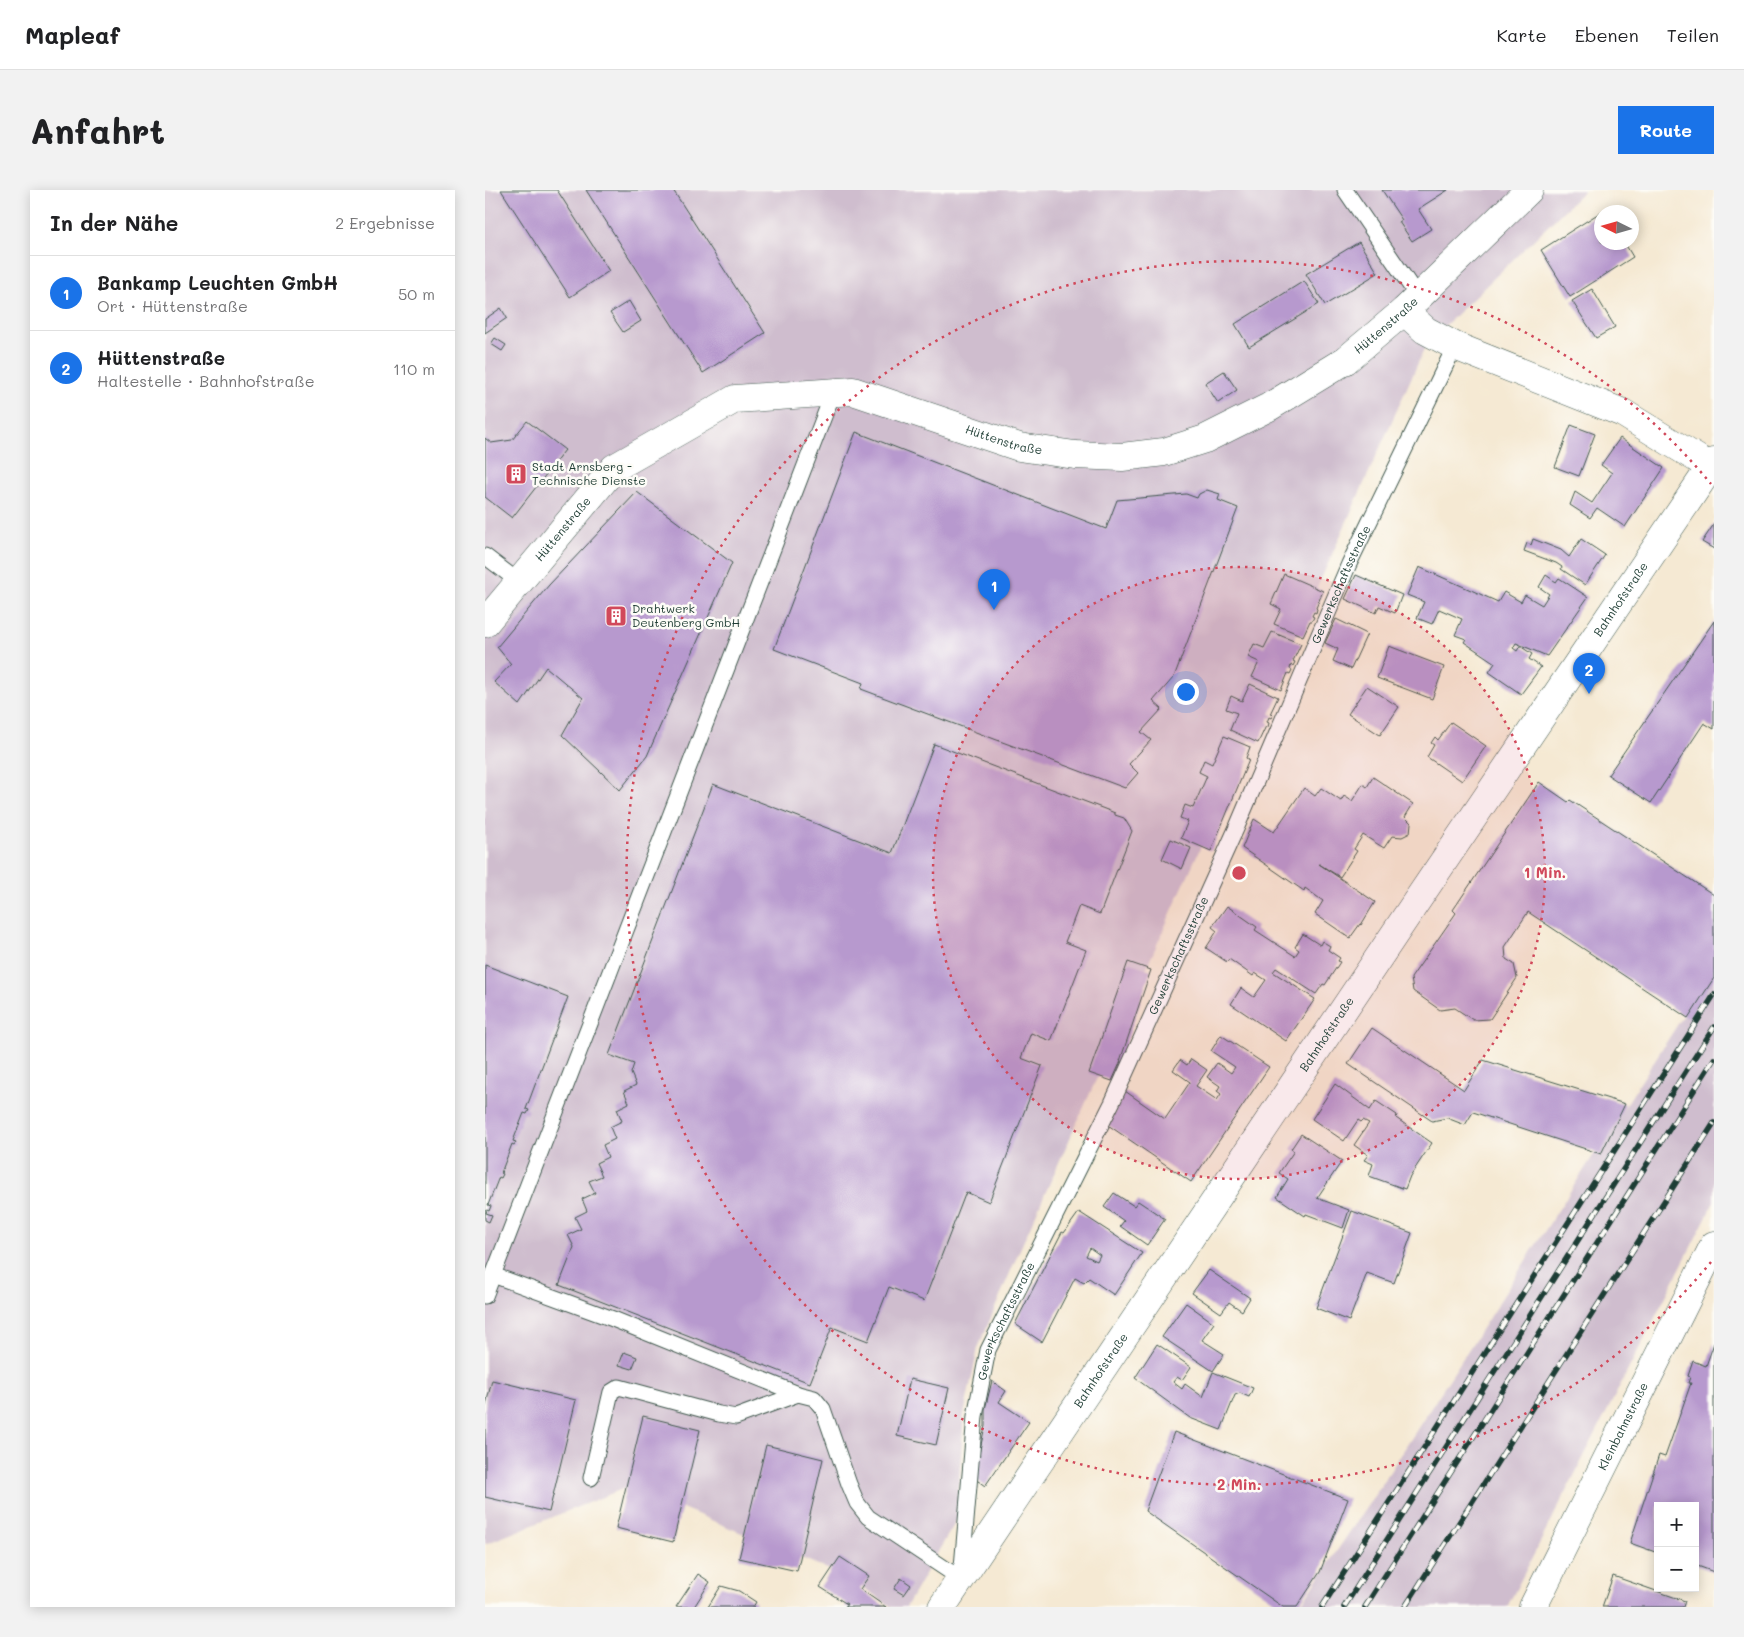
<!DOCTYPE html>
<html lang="de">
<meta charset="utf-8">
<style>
body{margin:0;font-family:Mali,sans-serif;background:#f2f2f2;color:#202124}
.controls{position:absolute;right:15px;bottom:15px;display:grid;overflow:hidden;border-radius:0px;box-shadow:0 2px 12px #0003}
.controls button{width:45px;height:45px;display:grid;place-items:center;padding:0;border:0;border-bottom:1px solid #e0e0e0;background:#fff;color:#202124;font:25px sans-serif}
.compass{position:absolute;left:1109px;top:15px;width:45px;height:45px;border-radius:50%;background:#fff;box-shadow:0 2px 12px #0003;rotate:275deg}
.you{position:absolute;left:700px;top:501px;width:18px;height:18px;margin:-12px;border:4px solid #fff;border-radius:50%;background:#1a73e8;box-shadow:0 0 0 8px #1a73e833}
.badge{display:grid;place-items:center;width:32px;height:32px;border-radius:50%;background:#1a73e8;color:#fff;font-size:16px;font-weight:700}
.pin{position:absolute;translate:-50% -41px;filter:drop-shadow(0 1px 2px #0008)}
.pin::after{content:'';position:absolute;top:26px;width:18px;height:15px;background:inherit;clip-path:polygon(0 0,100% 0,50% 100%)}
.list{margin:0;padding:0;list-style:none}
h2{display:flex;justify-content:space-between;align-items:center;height:65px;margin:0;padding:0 20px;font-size:21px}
h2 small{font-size:16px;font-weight:400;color:#757577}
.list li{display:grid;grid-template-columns:32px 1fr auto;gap:15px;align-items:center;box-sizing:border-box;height:75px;padding:0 20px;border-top:1px solid #e0e0e0}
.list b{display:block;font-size:19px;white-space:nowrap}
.list p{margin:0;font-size:16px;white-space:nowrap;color:#757577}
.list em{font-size:16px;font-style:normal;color:#757577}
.map{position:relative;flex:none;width:1229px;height:1417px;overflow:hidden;border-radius:0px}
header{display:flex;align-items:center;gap:30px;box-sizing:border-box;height:70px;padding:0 25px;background:#fff;border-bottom:1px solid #e0e0e0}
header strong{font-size:24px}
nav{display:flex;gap:28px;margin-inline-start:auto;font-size:18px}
.intro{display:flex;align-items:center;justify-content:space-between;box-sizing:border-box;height:120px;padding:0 30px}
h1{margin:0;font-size:35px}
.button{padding:12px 22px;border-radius:0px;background:#1a73e8;color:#fff;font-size:18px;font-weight:700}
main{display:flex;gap:30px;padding:0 30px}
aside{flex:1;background:#fff;border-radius:0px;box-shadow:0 2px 12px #0003}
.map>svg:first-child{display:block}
.industrial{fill:#cfbdce}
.building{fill:#b799ce;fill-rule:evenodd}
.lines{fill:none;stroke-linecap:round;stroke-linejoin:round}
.lane-casing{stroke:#3f574c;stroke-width:17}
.street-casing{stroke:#3f574c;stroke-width:29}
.secondary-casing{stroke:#3f574c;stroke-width:29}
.lane{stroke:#fff;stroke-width:15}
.street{stroke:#fff;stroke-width:28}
.secondary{stroke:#fff;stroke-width:28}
.rail-casing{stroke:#1f3d34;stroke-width:5.5}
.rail{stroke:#fdfcf7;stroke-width:4;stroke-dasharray:11;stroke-linecap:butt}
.ring{fill:none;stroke:#d1495b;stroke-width:2.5;stroke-dasharray:2.5 5}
.labels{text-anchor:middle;stroke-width:5;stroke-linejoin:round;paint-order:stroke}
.street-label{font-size:12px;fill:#1f3d34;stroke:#fdfcf7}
.poi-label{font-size:12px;fill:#1f3d34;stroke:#fdfcf7;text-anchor:start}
.centre{fill:#d1495b;stroke:#fdfcf7;stroke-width:2.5}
.ring-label{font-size:15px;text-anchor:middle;font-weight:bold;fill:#d1495b;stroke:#fdfcf7;stroke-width:5;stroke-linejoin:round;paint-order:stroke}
</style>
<header>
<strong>Mapleaf</strong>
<nav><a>Karte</a><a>Ebenen</a><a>Teilen</a></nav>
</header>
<div class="intro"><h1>Anfahrt</h1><a class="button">Route</a></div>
<main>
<aside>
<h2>In der Nähe<small>2 Ergebnisse</small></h2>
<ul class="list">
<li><span class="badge">1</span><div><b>Bankamp Leuchten GmbH</b><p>Ort · Hüttenstraße</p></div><em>50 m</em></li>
<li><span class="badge">2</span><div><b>Hüttenstraße</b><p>Haltestelle · Bahnhofstraße</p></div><em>110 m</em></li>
</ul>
</aside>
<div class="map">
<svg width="1229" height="1417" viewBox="0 0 1229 1417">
<rect width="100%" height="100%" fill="#fdfcf7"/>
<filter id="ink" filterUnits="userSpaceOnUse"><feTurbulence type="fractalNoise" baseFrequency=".02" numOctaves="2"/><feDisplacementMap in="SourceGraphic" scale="10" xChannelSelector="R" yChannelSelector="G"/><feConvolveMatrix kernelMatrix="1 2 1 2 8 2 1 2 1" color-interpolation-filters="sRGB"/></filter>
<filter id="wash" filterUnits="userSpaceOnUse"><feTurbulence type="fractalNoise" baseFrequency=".0096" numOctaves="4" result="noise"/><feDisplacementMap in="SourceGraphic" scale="20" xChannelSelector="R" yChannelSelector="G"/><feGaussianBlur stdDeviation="1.12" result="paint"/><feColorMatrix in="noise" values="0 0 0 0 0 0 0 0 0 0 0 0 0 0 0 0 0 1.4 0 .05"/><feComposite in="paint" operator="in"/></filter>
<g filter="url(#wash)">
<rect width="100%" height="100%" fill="#f5e9d3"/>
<path class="industrial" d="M 0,0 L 1100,0 L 942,153 L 536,1057 L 493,1158 L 479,1224 L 474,1291 L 474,1326 L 421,1417 L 407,1417 L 364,1388 L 145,1296 L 0,1354 Z
M 1229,778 L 1229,1012 L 1022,1417 L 814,1417 L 895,1297 Z"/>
<g id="blocks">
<path class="building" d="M 16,0 L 72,0 L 124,81 L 85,107 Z
M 101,0 L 188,0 L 280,143 L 218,183 Z
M 897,0 L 963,0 L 933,19 L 946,39 L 927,51 L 914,32 L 917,30 Z
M 1119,20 L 1120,22 L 1116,22 L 1116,52 L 1139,52 L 1148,67 L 1085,107 L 1056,60 Z
M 874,52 L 893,83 L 840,115 L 821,84 Z
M 819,91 L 834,114 L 764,157 L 750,134 Z
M 1107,99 L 1130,137 L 1111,148 L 1087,111 Z
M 144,111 L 156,131 L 138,142 L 125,123 Z
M 16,118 L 22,128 L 0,143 L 0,129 Z
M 10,148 L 21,155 L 17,161 L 6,154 Z
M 739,181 L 752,200 L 733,213 L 720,193 Z
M 42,231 L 80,260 L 27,328 L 0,307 L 0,248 L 6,253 L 27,250 Z
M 1086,235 L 1110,244 L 1094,286 L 1070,277 Z
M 371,242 L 621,339 L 632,310 L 701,304 L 712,308 L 714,304 L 722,300 L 735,304 L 733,310 L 753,318 L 689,487 L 668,511 L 677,519 L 656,542 L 666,550 L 644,574 L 653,583 L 640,598 L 376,499 L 378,493 L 289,459 Z
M 1135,248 L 1179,278 L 1140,337 L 1112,318 L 1105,328 L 1085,315 L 1090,302 L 1107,313 L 1127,283 L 1116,275 Z
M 152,302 L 247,373 L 162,566 L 135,600 L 77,545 L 98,508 L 61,477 L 35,515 L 9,492 L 26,474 L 12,457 L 64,395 Z
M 1229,334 L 1229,359 L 1217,352 Z
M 1048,349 L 1076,360 L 1084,367 L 1096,349 L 1120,365 L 1100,395 L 1076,379 L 1077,377 L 1071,373 L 1039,361 L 1042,353 L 1046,355 Z
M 934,377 L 1013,412 L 1019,402 L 1036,412 L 1040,405 L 1057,415 L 1064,404 L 1054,397 L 1061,385 L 1071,392 L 1074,388 L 1103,407 L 1062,466 L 1031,453 L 1028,458 L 1032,461 L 1035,456 L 1047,464 L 1044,469 L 1056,477 L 1036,504 L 1004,482 L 1010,473 L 979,452 L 981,449 L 970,445 L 977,429 L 954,419 L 947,434 L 932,428 L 939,412 L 922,405 Z
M 799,384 L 838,401 L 831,418 L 832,419 L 831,423 L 829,422 L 827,426 L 829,427 L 827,431 L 825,431 L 818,446 L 789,434 L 796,419 L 786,414 Z
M 871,385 L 917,405 L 910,423 L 894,416 L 891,423 L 860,409 Z
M 851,429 L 882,444 L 866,479 L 848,471 L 853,459 L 840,453 Z
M 1229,431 L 1229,539 L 1219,533 L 1166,613 L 1123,585 Z
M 787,442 L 816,454 L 808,471 L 810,472 L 808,476 L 806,475 L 805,479 L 807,480 L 805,484 L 803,483 L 796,500 L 767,487 L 774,472 L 763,467 L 769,454 L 779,458 Z
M 904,456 L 959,477 L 947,509 L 892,488 Z
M 765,494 L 793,507 L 785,524 L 788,525 L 786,528 L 784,527 L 782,532 L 784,533 L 783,537 L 781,536 L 773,553 L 745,540 L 752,523 L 741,519 L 746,506 L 757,511 Z
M 882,496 L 914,517 L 895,545 L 863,524 Z
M 966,532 L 1001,556 L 977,591 L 942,567 L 949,555 L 946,553 L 950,547 L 953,550 Z
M 739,546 L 765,557 L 761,568 L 764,570 L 726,661 L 696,648 L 703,631 L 695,628 L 700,615 L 708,618 L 722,586 L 714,582 L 719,570 L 727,574 Z
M 449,554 L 630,623 L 630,625 L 639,628 L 647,641 L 615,724 L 594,716 L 580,752 L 601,760 L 566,851 L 546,843 L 536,868 L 557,876 L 504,1012 L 481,1002 L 439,1111 L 404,1097 L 383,1151 L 347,1137 L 325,1193 L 74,1095 L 89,1057 L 83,1045 L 96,1039 L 90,1027 L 102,1021 L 97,1009 L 110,1003 L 104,991 L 117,986 L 111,973 L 123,967 L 118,955 L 130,949 L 125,937 L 137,931 L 132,919 L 144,913 L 139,901 L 151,895 L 146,883 L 149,874 L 124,865 L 228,594 L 407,663 Z
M 888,587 L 928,614 L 920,627 L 926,633 L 925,643 L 917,647 L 907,646 L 899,658 L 878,645 L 869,659 L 872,661 L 855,687 L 834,674 L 890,712 L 876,735 L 875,734 L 865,748 L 830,724 L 838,711 L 820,698 L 819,701 L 757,658 L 769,629 L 789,642 L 819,598 L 830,606 L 836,598 L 856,611 L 859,606 L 867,611 L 878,594 L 882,597 Z
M 1054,592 L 1083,612 L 1085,610 L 1229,705 L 1229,788 L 1203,828 L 1043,722 L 1020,757 L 1021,769 L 1029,774 L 1032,788 L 1005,829 L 988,830 L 970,818 L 955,820 L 928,801 L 926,788 L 971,723 L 968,720 Z
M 686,649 L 706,658 L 697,679 L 677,669 Z
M 742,716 L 772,737 L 770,740 L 810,766 L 814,760 L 810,757 L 818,744 L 835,755 L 837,751 L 845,756 L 843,760 L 855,768 L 853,771 L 855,772 L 840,795 L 838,794 L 831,804 L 791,778 L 788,782 L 830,809 L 801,851 L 746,814 L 756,798 L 769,807 L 781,790 L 770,783 L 768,786 L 744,769 L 742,772 L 721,758 L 732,741 L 727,737 Z
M 643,772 L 666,780 L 635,871 L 636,871 L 627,891 L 604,883 Z
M 0,775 L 83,807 L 41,919 L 44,920 L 42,924 L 39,923 L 28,951 L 31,952 L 29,955 L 27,954 L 16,983 L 18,984 L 16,988 L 14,987 L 3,1015 L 6,1016 L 4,1021 L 2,1020 L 1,1023 L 7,1025 L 4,1032 L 0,1030 Z
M 887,838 L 979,900 L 998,870 L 1140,914 L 1116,964 L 988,922 L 980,935 L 962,928 L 947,931 L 863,874 Z
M 736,845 L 784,877 L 706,992 L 623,935 L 640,901 L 680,929 L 705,892 L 688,880 L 695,870 L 702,875 L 706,869 L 722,880 L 711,896 L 732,910 L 736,904 L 732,901 L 735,896 L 722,887 L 732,873 L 746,883 L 750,877 L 726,861 Z
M 850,894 L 885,920 L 891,911 L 912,925 L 911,928 L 947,953 L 925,986 L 920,999 L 884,986 L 888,974 L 879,970 L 883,965 L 869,955 L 884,933 L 878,930 L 876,932 L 873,930 L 859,951 L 827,929 Z
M 816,944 L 857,971 L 832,1008 L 864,1020 L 858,1038 L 821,1024 L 820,1026 L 792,1007 L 803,989 L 794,983 L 809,961 L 806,959 Z
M 629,1003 L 649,1016 L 653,1011 L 680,1029 L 662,1055 L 635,1036 L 639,1031 L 619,1017 Z
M 867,1021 L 927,1043 L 909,1093 L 882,1083 L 864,1131 L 831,1118 Z
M 594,1022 L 657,1063 L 629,1105 L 604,1088 L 599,1093 L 590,1088 L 557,1152 L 530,1134 L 577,1042 L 579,1043 ZM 605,1058 L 615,1065 L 612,1071 L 601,1066 Z
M 724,1080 L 765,1108 L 757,1121 L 744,1112 L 736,1123 L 707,1103 Z
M 701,1113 L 729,1133 L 717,1150 L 739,1164 L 728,1181 L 677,1147 Z
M 1229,1153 L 1229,1382 L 1210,1375 L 1210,1316 L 1173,1316 L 1173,1363 L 1145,1353 L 1174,1265 L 1180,1267 L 1206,1193 L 1203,1193 L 1205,1187 L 1203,1186 L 1208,1171 L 1221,1176 Z
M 672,1154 L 706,1177 L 697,1190 L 692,1187 L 688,1192 L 697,1199 L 700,1194 L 718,1207 L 728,1182 L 768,1198 L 764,1207 L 755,1203 L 750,1205 L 736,1240 L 705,1228 L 650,1188 Z
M 139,1162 L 152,1167 L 147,1179 L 134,1175 Z
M 425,1189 L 464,1198 L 451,1255 L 412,1246 Z
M 7,1190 L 91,1210 L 64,1322 L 0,1307 L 0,1219 Z
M 507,1191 L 521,1201 L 514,1212 L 544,1232 L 500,1296 L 489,1288 L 500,1236 L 500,1219 Z
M 158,1226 L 215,1240 L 188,1352 L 131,1338 Z
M 689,1242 L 863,1309 L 835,1382 L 812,1417 L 798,1417 L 660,1321 Z
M 281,1255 L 338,1269 L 312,1381 L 254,1368 Z
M 355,1367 L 384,1386 L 375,1399 L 401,1417 L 360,1417 L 362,1414 L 335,1397 Z
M 213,1384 L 225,1392 L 209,1417 L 191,1417 Z
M 1128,1386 L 1200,1411 L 1198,1417 L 1117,1417 Z
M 416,1388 L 426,1395 L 419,1405 L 409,1399 Z
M 236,1396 L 254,1401 L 271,1412 L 268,1417 L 223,1417 Z"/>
</g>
</g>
<g filter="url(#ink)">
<use href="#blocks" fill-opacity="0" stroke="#3f574c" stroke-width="1"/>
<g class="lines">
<g class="lane-casing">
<g id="lane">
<path d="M 860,0 L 933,107"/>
<path d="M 0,366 L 34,392"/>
<path d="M 8,1085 L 128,1129 L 313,1204"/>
<path d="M 0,1106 L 348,203"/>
<path id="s1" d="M 106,1288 L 126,1202 L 134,1197 L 234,1224 L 251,1227 L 313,1204 L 329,1208 L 338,1219 L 364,1294 L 372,1313 L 383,1327 L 476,1389 L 490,1226 L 503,1160 L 627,913 L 751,639 L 864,374 L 970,156"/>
</g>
</g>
<g class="street-casing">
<g id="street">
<path d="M 919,121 L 940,140 L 970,156 L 1138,223 L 1226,277"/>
<path id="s2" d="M 0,433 L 129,278 L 250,209 L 368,201 L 534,257 L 590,265 L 637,267 L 679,262 L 720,249 L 784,217 L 861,170 L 919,121 L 1044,0"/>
<path id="s3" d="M 1048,1417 L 1229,1055"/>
</g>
</g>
<g class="secondary-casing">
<g id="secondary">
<path id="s4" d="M 457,1417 L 931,712 L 1229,272"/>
</g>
</g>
<use href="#lane" class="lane"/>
<use href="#street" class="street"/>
<use href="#secondary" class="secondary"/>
<g class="rail-casing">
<path id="rail" d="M 837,1417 L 1229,805
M 859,1417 L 1229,837
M 880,1417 L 1229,869
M 920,1417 L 1229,933"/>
</g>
<use href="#rail" class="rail"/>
</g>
</g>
<circle cx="754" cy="683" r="306" fill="#d1495b" fill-opacity=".12"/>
<g class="ring">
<circle cx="754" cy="683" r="306"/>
<path d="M1226 1072A612 612 0 1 1 1226 294"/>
</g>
<defs>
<g id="building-square" transform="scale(1.125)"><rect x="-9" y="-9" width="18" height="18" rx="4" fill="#d1495b" stroke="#fdfcf7"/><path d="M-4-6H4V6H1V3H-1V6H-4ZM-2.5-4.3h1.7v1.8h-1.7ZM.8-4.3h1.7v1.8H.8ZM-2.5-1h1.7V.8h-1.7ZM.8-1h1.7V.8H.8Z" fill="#fff"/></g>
</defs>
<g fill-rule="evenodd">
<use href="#building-square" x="31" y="284"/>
<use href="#building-square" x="131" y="426"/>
</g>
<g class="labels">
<g class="street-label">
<text dy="4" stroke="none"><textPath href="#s2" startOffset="1038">Hüttenstraße</textPath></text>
<text dy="4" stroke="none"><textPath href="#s2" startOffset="618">Hüttenstraße</textPath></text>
<text dy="4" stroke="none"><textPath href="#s2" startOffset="122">Hüttenstraße</textPath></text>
<text dy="4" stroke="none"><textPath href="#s1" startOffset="1619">Gewerkschaftsstraße</textPath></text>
<text dy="4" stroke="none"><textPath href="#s4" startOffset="1215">Bahnhofstraße</textPath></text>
<text dy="4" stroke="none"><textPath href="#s1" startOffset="1214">Gewerkschaftsstraße</textPath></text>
<text dy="4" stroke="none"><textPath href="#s4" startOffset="690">Bahnhofstraße</textPath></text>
<text dy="4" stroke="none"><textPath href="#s1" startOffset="809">Gewerkschaftsstraße</textPath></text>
<text dy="4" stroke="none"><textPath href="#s4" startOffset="285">Bahnhofstraße</textPath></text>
<text dy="4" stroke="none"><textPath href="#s3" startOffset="202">Kleinbahnstraße</textPath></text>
</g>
<g class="poi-label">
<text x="47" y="281">Stadt Arnsberg -<tspan x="47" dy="14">Technische Dienste</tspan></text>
<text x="147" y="423">Drahtwerk<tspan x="147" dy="14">Deutenberg GmbH</tspan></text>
</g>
</g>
<circle cx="754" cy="683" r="8" class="centre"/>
<g class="ring-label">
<text x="1060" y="688">1 Min.</text>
<text x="754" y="1300">2 Min.</text>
</g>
</svg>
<div class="controls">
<button>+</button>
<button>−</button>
</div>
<svg class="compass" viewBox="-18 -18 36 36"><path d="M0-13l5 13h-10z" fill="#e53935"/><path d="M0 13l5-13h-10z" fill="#757577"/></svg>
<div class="you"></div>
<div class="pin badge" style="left:509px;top:420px">1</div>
<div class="pin badge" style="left:1104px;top:504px">2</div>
</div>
</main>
